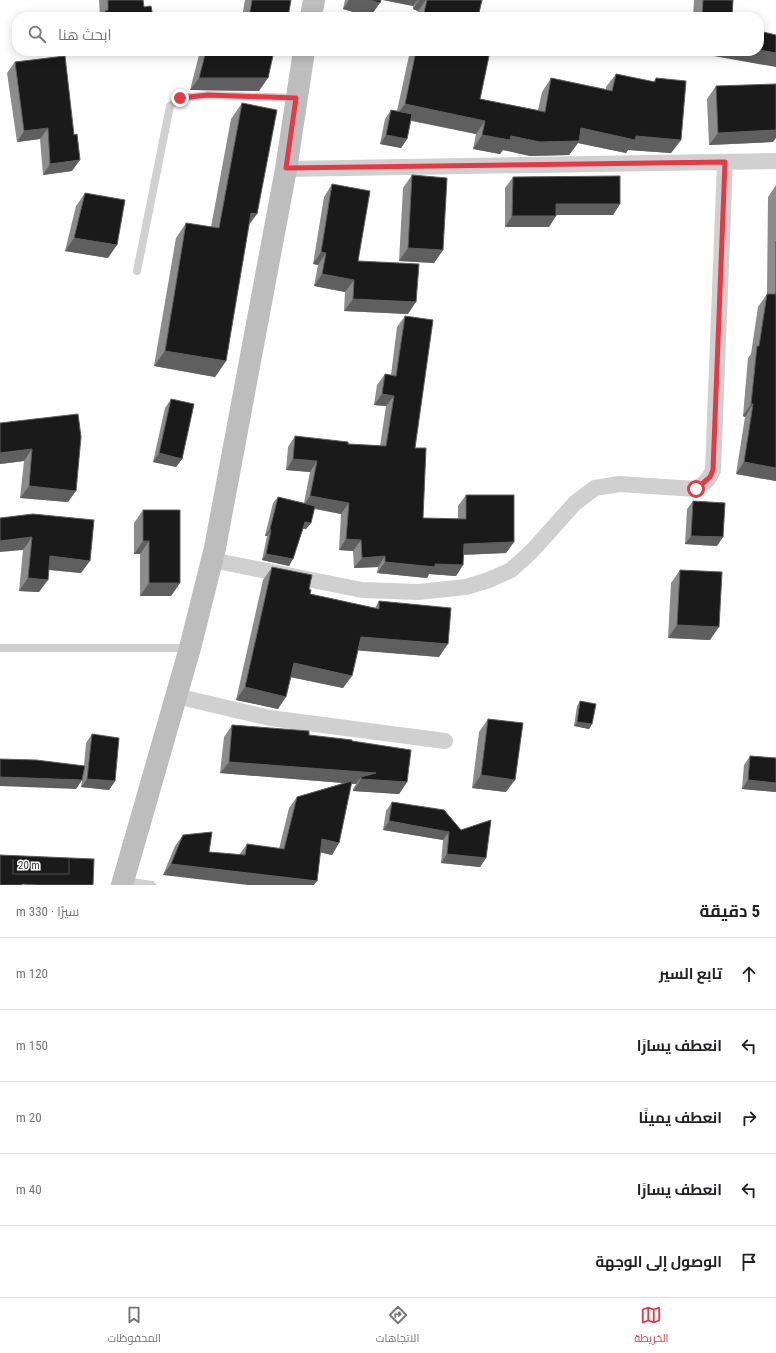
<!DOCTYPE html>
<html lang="ar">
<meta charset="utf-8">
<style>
body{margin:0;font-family:"Roboto Condensed",Cairo,sans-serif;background:#f6f6f6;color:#202124;direction:rtl}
.scale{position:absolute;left:12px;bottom:10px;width:58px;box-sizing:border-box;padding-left:4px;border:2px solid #333;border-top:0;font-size:11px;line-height:14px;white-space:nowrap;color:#333;-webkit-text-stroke:3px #fff;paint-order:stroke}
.stop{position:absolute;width:12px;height:12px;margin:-9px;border:3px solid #e63946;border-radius:50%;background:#fff}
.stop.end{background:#e63946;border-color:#fff;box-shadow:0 1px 4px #0008}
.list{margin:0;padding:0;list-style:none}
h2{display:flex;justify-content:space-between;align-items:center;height:52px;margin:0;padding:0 16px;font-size:17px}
h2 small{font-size:13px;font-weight:400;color:#757577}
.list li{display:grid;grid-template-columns:26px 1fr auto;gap:12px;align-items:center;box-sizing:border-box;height:72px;padding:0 16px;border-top:1px solid #e0e0e0}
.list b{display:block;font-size:15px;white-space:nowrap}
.list em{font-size:13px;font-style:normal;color:#757577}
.icon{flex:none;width:22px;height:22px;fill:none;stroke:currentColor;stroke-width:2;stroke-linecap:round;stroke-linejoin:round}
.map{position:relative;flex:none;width:776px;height:885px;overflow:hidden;direction:ltr}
.search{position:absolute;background:#fff;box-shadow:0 2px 10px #0003;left:12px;right:12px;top:12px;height:44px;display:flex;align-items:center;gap:10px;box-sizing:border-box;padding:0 14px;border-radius:16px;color:#757577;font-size:15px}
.sheet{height:412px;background:#fff}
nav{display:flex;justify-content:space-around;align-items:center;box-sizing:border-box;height:56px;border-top:1px solid #e0e0e0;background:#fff;font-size:11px;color:#757577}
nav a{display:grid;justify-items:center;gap:2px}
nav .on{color:#e63946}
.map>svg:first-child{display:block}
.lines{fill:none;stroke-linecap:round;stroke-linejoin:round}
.lane{stroke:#d0d0d0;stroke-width:8}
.street{stroke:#d0d0d0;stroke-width:16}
.secondary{stroke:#bdbdbd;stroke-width:22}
.wall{fill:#8c8c8c}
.shaded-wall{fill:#5f5f5f}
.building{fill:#1a1a1a;stroke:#5f5f5f}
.route{stroke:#e63946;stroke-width:5}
</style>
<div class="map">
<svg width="776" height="885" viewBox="0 0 776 885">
<rect width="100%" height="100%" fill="#fff"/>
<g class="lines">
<path class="lane" d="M 137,271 L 170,106 L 180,98 L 208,95 L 296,98
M 0,648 L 189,648
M 125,881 L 152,885"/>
<path class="street" d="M 286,169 L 776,161
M 212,560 L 362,590 L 418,592 L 466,587 L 489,580 L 511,570 L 532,551 L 575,503 L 595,488 L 619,484 L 696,489 C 704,484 709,480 713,470 L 725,162
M 176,696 L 270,718 L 445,741"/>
<path class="secondary" d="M 311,17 L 314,0
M 122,885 L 190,648 L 215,548 L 286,169 L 304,51"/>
</g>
<path class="wall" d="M 99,0 L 143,0 L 144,7 L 153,17 L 100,17 Z
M 245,0 L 291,0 L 288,17 L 242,17 Z
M 345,0 L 381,0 L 370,17 L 343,9 Z
M 383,0 L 482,0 L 478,17 L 417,17 L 418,11 L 413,9 L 413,6 Z
M 694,0 L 733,0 L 732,17 L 693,17 Z
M 123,51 L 148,51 L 124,55 Z
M 200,51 L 274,51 L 259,91 L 190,90 Z
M 410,51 L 490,51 L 480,99 L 538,110 L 542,92 L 551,78 L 606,89 L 606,87 L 616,74 L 653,82 L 656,78 L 681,140 L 671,153 L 628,150 L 626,153 L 578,143 L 569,155 L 530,156 L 503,150 L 500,154 L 473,149 L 476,134 L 411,121 L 407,139 L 401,148 L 380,144 L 385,119 L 391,110 L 397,111 Z
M 15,62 L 72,171 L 43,175 L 40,139 L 17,142 L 7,73 Z
M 716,86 L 773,142 L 709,145 L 707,99 Z
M 242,103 L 249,225 L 226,361 L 215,377 L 154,366 L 176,238 L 186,223 L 211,227 L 231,119 Z
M 412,175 L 443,250 L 434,263 L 399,261 L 403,188 Z
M 513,177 L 620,204 L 613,215 L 556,215 L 549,227 L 505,227 L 505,188 Z
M 332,184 L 358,261 L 408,314 L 344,311 L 345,292 L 314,286 L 318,265 L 313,264 L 324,197 Z
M 776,185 L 776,481 L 736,474 L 745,417 L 743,416 L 748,358 L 751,354 L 758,307 L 767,294 L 768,197 Z
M 85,193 L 108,258 L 65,251 L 76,206 Z
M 405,316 L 415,448 L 423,518 L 458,519 L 458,506 L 466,495 L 514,542 L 506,553 L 463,555 L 463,565 L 456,576 L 429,574 L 427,578 L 377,573 L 378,567 L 354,568 L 353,551 L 339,550 L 341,514 L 314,509 L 311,523 L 306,529 L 303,529 L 289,566 L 262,560 L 267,536 L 265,536 L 273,503 L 278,497 L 304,503 L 310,472 L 286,470 L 288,447 L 295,436 L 348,444 L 380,446 L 386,406 L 374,405 L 377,385 L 385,374 L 391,375 L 397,327 Z
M 171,399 L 182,459 L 176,467 L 153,462 L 165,408 Z
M 78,414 L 68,502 L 20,498 L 24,461 L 0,464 Z
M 693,501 L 717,546 L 685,544 L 687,509 Z
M 143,510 L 180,583 L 171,596 L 140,596 L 140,554 L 134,554 L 134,523 Z
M 33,514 L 81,573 L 49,570 L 39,592 L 19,591 L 23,550 Z
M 272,567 L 309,589 L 310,594 L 375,608 L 379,601 L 439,657 L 358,650 L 343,688 L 291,677 L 278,709 L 236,700 L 263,580 Z
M 680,570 L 710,640 L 668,638 L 671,583 Z
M 580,701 L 592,724 L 589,729 L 574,726 L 577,706 Z
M 488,719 L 506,792 L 472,788 L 479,732 Z
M 232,725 L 352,741 L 407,782 L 399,794 L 353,791 L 353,789 L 356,784 L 351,784 L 339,843 L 332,855 L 320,852 L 163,875 L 175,846 L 183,835 L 209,852 L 239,855 L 247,844 L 279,849 L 289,808 L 297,797 L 343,783 L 220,773 L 224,737 Z
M 92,734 L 115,781 L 109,790 L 81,787 L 82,780 L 76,789 L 84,766 L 86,743 Z
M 750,756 L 776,758 L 776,792 L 742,789 L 744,765 Z
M 392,802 L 461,830 L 486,858 L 480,867 L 441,863 L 443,840 L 383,830 L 386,811 Z"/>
<path class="shaded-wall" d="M 349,0 L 369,0 L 380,3 L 370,17 L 343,9 Z
M 383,0 L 418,0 L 413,6 Z
M 419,0 L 426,0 L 418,11 L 413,9 Z
M 759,50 L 776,53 L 776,67 L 691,52 L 692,51 L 759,51 Z
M 126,51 L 148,51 L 124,55 Z
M 199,78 L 268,78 L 259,91 L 190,90 Z
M 405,104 L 485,121 L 476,134 L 395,117 Z
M 48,128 L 40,139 L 17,142 L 24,131 Z
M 581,128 L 636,136 L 681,140 L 671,153 L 628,150 L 626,153 L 578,143 L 569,155 L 530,156 L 503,150 L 500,154 L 473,149 L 482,135 L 511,136 Z
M 776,130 L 776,138 L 773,142 L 709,145 L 718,133 Z
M 386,135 L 407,139 L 401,148 L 380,144 Z
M 80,160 L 72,171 L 43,175 L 50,164 Z
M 556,204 L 620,204 L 613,215 L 549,215 Z
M 251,213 L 257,214 L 246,229 Z
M 512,216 L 556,216 L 549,227 L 505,227 Z
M 74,238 L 117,245 L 108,258 L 65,251 Z
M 408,248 L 443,250 L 434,263 L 399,261 Z
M 321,252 L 326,253 L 318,265 L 313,264 Z
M 322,274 L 354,280 L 345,292 L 314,286 Z
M 353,299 L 416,302 L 408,314 L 344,311 Z
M 165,351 L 226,361 L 215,377 L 154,366 Z
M 382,394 L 394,396 L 386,406 L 374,405 Z
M 751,404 L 753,404 L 745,417 L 743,416 Z
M 32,449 L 24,461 L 0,464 L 0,453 Z
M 159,453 L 182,459 L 176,467 L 153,462 Z
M 293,459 L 317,461 L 310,472 L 286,470 Z
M 744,462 L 776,468 L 776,481 L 736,474 Z
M 29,486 L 76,491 L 68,502 L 20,498 Z
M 310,496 L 349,503 L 341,514 L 303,506 Z
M 305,522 L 311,523 L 306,529 L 301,528 Z
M 270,529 L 271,530 L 267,536 L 265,536 Z
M 691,536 L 723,537 L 717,546 L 685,544 Z
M 32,537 L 23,550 L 0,552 L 0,541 Z
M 346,539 L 361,540 L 353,551 L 339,550 Z
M 143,541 L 149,541 L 140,554 L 134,554 Z
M 514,542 L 506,553 L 456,555 L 464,544 Z
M 266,554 L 293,559 L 289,566 L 262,560 Z
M 50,556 L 90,561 L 81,573 L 41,569 Z
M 385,556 L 378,567 L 354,568 L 362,558 Z
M 385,562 L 435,564 L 463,565 L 456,576 L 429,574 L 427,578 L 377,573 Z
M 28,578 L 48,580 L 39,592 L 19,591 Z
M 149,583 L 180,583 L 171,596 L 140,596 Z
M 677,625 L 719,627 L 710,640 L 668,638 Z
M 361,637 L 448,644 L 439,657 L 352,650 Z
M 294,663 L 352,676 L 343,688 L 285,676 Z
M 245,687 L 286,697 L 278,709 L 236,700 Z
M 577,722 L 592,724 L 589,729 L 574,726 Z
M 229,762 L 376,773 L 407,782 L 399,794 L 353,791 L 361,779 L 361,777 L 356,784 L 220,773 Z
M 481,775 L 515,780 L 506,792 L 472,788 Z
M 0,777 L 82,780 L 76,789 L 0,786 Z
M 87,779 L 115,781 L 109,790 L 81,787 Z
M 748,780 L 776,783 L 776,792 L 742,789 Z
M 389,821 L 449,832 L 443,840 L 383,830 Z
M 322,839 L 339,843 L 332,855 L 314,851 Z
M 447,854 L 486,858 L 480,867 L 441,863 Z
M 171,864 L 317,881 L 314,885 L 248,885 L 163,875 Z"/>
<path class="building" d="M 108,0 L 143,0 L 144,7 L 151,6 L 153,17 L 106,17 L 105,11 L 108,10 Z
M 252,0 L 291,0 L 288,17 L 249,17 Z
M 369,0 L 381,0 L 380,3 Z
M 427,0 L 482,0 L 478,17 L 423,17 Z
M 703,0 L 733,0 L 732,17 L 702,17 Z
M 759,31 L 776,35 L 776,53 L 759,50 Z
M 206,51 L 274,51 L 268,78 L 199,78 Z
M 416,51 L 490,51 L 480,99 L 545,112 L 551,78 L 612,91 L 616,74 L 655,82 L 656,78 L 686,81 L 681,140 L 636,136 L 635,140 L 581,128 L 579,141 L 540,142 L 511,136 L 510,140 L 482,135 L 485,121 L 405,104 Z
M 65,56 L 74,135 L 77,134 L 80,160 L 50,164 L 48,128 L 24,131 L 15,62 Z
M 776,84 L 776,130 L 718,133 L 716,86 Z
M 242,103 L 277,110 L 257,214 L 251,213 L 226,361 L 165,351 L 186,223 L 219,228 Z
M 391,110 L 412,114 L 407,139 L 386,135 Z
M 412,175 L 447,178 L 443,250 L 408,248 Z
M 620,176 L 620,204 L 556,204 L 556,216 L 512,216 L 513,177 Z
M 332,184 L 370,191 L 358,261 L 419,264 L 416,302 L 353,299 L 354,280 L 322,274 L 326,253 L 321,252 Z
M 85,193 L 125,200 L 117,245 L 74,238 Z
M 776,241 L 776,468 L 744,462 L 753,404 L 751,404 L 757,346 L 759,346 L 767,294 L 776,294 Z
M 405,316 L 433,320 L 415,448 L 426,448 L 423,518 L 466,519 L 466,495 L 514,495 L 514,542 L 464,544 L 463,565 L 435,564 L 435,567 L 385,562 L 385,556 L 362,558 L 361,540 L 346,539 L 349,503 L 310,496 L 317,461 L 293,459 L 295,436 L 348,442 L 348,444 L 386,446 L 394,396 L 382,394 L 385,374 L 396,376 Z
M 171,399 L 194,404 L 182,459 L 159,453 Z
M 78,414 L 81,437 L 76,491 L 29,486 L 32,449 L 0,453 L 0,423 Z
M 278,497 L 315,506 L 311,523 L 305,522 L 293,559 L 266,554 L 271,530 L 270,529 Z
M 693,501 L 725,503 L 723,537 L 691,536 Z
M 143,510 L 180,510 L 180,583 L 149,583 L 149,541 L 143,541 Z
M 33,514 L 94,520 L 90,561 L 50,556 L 48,580 L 28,578 L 32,537 L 0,541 L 0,518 Z
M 272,567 L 312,575 L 309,589 L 311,590 L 310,594 L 379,609 L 379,601 L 451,608 L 448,644 L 361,637 L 352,676 L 294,663 L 286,697 L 245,687 Z
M 680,570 L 722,572 L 719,627 L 677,625 Z
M 580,701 L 596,704 L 592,724 L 577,722 Z
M 488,719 L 523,723 L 515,780 L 481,775 Z
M 232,725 L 309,731 L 309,735 L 352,740 L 352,741 L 411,750 L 407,782 L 361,779 L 361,777 L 376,773 L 229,762 Z
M 92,734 L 119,738 L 115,781 L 87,779 Z
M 750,756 L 776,758 L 776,783 L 748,780 Z
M 0,759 L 36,760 L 85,766 L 82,780 L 0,777 Z
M 352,781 L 339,843 L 322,839 L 317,881 L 171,864 L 183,835 L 212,832 L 209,852 L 245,855 L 247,844 L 284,849 L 297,797 Z
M 392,802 L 444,810 L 461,830 L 491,820 L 486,858 L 447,854 L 449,832 L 389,821 Z
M 0,855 L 94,859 L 93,885 L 38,885 L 22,884 L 22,885 L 0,885 Z"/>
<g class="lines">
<path class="route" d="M 180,98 L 208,95 L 296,98 L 286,168 L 725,162 L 713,470 L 710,477 L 696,489"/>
</g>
</svg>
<div class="scale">20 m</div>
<div class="stop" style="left:696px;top:489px"></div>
<div class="stop end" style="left:180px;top:98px"></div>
<div class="search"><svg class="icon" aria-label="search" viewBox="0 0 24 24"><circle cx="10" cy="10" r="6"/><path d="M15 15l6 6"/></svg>ابحث هنا</div>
</div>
<section class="sheet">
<h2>5 دقيقة<small>سيرًا · 330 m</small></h2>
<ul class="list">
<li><svg class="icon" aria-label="ahead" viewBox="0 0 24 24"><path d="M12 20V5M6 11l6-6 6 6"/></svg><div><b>تابع السير</b></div><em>120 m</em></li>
<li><svg class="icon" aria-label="left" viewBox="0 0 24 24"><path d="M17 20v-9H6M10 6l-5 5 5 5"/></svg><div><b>انعطف يسارًا</b></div><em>150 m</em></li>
<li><svg class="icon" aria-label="right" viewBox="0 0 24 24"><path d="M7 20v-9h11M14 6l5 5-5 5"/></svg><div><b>انعطف يمينًا</b></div><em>20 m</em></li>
<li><svg class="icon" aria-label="left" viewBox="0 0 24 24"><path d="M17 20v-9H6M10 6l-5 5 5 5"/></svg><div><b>انعطف يسارًا</b></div><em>40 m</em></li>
<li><svg class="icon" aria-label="arrive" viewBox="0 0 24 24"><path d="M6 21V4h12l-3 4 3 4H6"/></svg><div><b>الوصول إلى الوجهة</b></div></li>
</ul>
</section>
<nav>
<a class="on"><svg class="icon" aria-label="map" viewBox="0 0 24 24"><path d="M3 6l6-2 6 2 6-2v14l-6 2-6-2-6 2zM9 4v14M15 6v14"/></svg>الخريطة</a>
<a><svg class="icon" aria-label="directions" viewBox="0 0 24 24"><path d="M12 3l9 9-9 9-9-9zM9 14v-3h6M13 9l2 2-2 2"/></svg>الاتجاهات</a>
<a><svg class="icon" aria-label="saved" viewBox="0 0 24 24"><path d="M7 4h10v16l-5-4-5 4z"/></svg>المحفوظات</a>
</nav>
